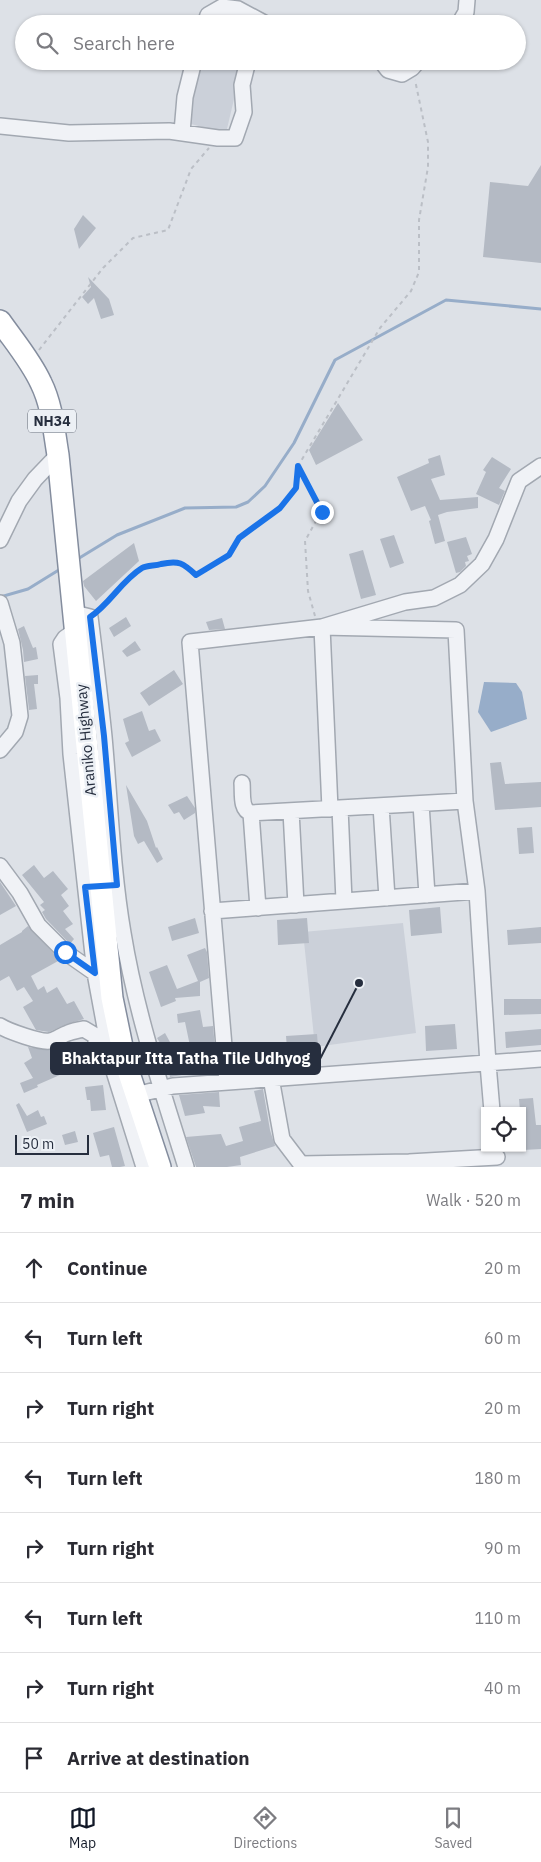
<!DOCTYPE html>
<meta charset="utf-8">
<style>
body{margin:0;font-family:"IBM Plex Sans",sans-serif;background:#f2f2f3;color:#2b2b33}
.controls{position:absolute;right:15px;bottom:15px;display:grid;overflow:hidden;border-radius:0px;box-shadow:0 1px 4px #0004}
.controls button{width:45px;height:45px;display:grid;place-items:center;padding:0;border:0;border-bottom:1px solid #e1e1e2;background:#fff;color:#2b2b33;font:25px sans-serif}
.scale{position:absolute;left:15px;bottom:12px;width:74px;box-sizing:border-box;padding-left:5px;border:2px solid #262e3e;border-top:0;font-size:14px;line-height:18px;white-space:nowrap;color:#262e3e;-webkit-text-stroke:4px #ecf0f5;paint-order:stroke}
.stop{position:absolute;width:15px;height:15px;margin:-11px;border:4px solid #1a73e8;border-radius:50%;background:#fff}
.stop.end{background:#1a73e8;border-color:#fff;box-shadow:0 1px 5px #0008}
.list{margin:0;padding:0;list-style:none}
h2{display:flex;justify-content:space-between;align-items:center;height:65px;margin:0;padding:0 20px;font-size:21px}
h2 small{font-size:16px;font-weight:400;color:#7c7c81}
.list li{display:grid;grid-template-columns:32px 1fr auto;gap:15px;align-items:center;box-sizing:border-box;height:70px;padding:0 20px;border-top:1px solid #e1e1e2}
.list b{display:block;font-size:19px;white-space:nowrap}
.list em{font-size:16px;font-style:normal;color:#7c7c81}
.icon{flex:none;width:28px;height:28px;fill:none;stroke:currentColor;stroke-width:2;stroke-linecap:round;stroke-linejoin:round}
.map{position:relative;flex:none;width:541px;height:1167px;overflow:hidden}
.search{position:absolute;background:#fff;box-shadow:0 1px 4px #0004;left:15px;right:15px;top:15px;height:55px;display:flex;align-items:center;gap:12px;box-sizing:border-box;padding:0 18px;border-radius:28px;color:#7c7c81;font-size:19px}
.sheet{height:625px;background:#fff}
nav{display:flex;justify-content:space-around;align-items:center;box-sizing:border-box;height:70px;border-top:1px solid #e1e1e2;background:#fff;font-size:14px;color:#7c7c81}
nav a{display:grid;justify-items:center;gap:2px}
nav .on{color:#111827}
.map>svg:first-child{display:block}
.built{fill:#cbd0d9}
.water{fill:#97adc9}
.lines{fill:none;stroke-linecap:round;stroke-linejoin:round}
.stream{stroke:#97adc9;stroke-width:3}
.building{fill:#b4bac4}
.minor-casing{stroke:#a2a8b1;stroke-width:18}
.highway-casing{stroke:#848d9e;stroke-width:24}
.path{stroke:#bbbfc6;stroke-width:2;stroke-dasharray:4 4;stroke-linecap:butt}
.minor{stroke:#f0f2f6;stroke-width:15}
.highway{stroke:#fff;stroke-width:21}
.route{stroke:#1a73e8;stroke-width:6}
.labels{text-anchor:middle;stroke-width:5;stroke-linejoin:round;paint-order:stroke}
.shield{fill:#ecf0f5;stroke:#616875;stroke-width:1}
.shield-label{font-size:14px;font-weight:bold;fill:#262e3e}
.street-label{font-size:15px;fill:#262e3e;stroke:#ecf0f5}
.leader{fill:none;stroke:#262e3e;stroke-width:2}
.callout-dot{fill:#262e3e;stroke:#ecf0f5;stroke-width:2}
.callout{fill:#262e3e;stroke:#262e3e;stroke-width:2}
.callout-label{font-size:16px;text-anchor:middle;font-weight:bold;fill:#fff}
</style>
<div class="map">
<svg width="541" height="1167" viewBox="0 0 541 1167">
<rect width="100%" height="100%" fill="#dde1e7"/>
<path class="built" d="M 202,61 L 243,61 L 226,133 L 187,123 Z
M 403,923 L 416,1033 L 315,1047 L 303,932 Z"/>
<path class="water" d="M 484,682 L 516,683 L 522,692 L 527,719 L 491,732 L 478,712 Z"/>
<g class="lines">
<path class="stream" d="M 76,560 L 117,535 L 185,508 L 236,507 L 248,502 L 265,486 L 294,443 L 335,360 L 446,300 L 541,309
M 0,597 L 28,589 L 62,568"/>
</g>
<path class="building" d="M 541,165 L 541,263 L 483,257 L 490,182 L 528,186 Z
M 83,215 L 96,228 L 79,249 L 74,229 Z
M 88,277 L 109,299 L 114,315 L 101,319 L 94,298 L 88,304 L 82,297 L 91,287 Z
M 338,403 L 363,440 L 316,465 L 309,450 Z
M 440,455 L 445,475 L 431,479 L 440,500 L 478,497 L 478,508 L 447,512 L 438,515 L 445,541 L 435,544 L 429,521 L 431,520 L 425,506 L 411,511 L 397,477 L 429,463 L 428,459 Z
M 492,457 L 511,469 L 499,488 L 505,491 L 499,505 L 476,494 L 486,472 L 483,470 Z
M 394,535 L 404,563 L 390,568 L 380,539 Z
M 466,537 L 472,554 L 467,556 L 469,561 L 465,562 L 466,566 L 460,572 L 456,573 L 447,542 Z
M 134,543 L 139,561 L 96,601 L 84,586 L 83,581 Z
M 363,550 L 376,595 L 361,599 L 349,554 Z
M 126,617 L 131,626 L 114,637 L 109,628 Z
M 222,618 L 225,629 L 209,630 L 206,622 Z
M 24,626 L 33,648 L 36,647 L 38,659 L 24,662 L 23,650 L 18,629 Z
M 135,641 L 141,650 L 127,657 L 122,651 Z
M 174,670 L 183,684 L 149,706 L 140,693 Z
M 38,675 L 38,684 L 34,684 L 37,709 L 29,710 L 25,676 Z
M 142,711 L 149,731 L 155,729 L 161,741 L 132,757 L 125,743 L 129,741 L 123,719 Z
M 501,762 L 505,784 L 541,782 L 541,807 L 495,810 L 490,763 Z
M 126,785 L 147,821 L 156,848 L 157,847 L 163,859 L 157,863 L 144,841 L 138,844 L 134,836 Z
M 187,796 L 195,808 L 195,813 L 184,820 L 179,812 L 174,814 L 168,805 Z
M 532,827 L 534,853 L 519,854 L 517,828 Z
M 34,865 L 44,878 L 53,871 L 68,889 L 61,895 L 69,906 L 63,911 L 73,924 L 65,929 L 74,939 L 70,944 L 46,919 L 42,912 L 45,910 L 40,905 L 44,902 L 22,875 Z
M 0,882 L 16,906 L 0,915 Z
M 440,907 L 442,933 L 411,936 L 409,910 Z
M 195,918 L 199,933 L 172,941 L 168,927 Z
M 307,918 L 309,943 L 278,945 L 277,920 Z
M 28,926 L 60,960 L 31,976 L 38,990 L 44,986 L 47,993 L 57,987 L 67,1004 L 74,1001 L 84,1019 L 67,1024 L 49,1032 L 36,1030 L 23,1007 L 33,1001 L 24,987 L 17,991 L 9,976 L 0,981 L 0,945 L 22,932 L 22,931 Z
M 541,927 L 541,943 L 508,945 L 507,930 Z
M 205,948 L 207,952 L 209,978 L 200,982 L 200,996 L 175,998 L 176,1001 L 161,1007 L 149,972 L 167,965 L 177,989 L 198,981 L 187,955 Z
M 504,999 L 541,999 L 541,1014 L 504,1015 Z
M 200,1010 L 203,1027 L 213,1026 L 217,1069 L 170,1077 L 165,1051 L 157,1038 L 165,1033 L 182,1064 L 181,1048 L 190,1046 L 185,1022 L 178,1023 L 177,1014 Z
M 455,1024 L 457,1049 L 426,1051 L 425,1026 Z
M 541,1029 L 541,1045 L 506,1048 L 505,1032 Z
M 317,1034 L 319,1059 L 288,1061 L 286,1036 Z
M 88,1046 L 92,1055 L 88,1056 L 91,1069 L 69,1071 L 37,1085 L 38,1087 L 24,1093 L 20,1083 L 33,1078 L 24,1063 L 32,1058 L 28,1047 L 46,1050 L 61,1047 L 63,1052 Z
M 103,1085 L 106,1110 L 91,1111 L 90,1100 L 87,1100 L 85,1087 Z
M 263,1089 L 270,1130 L 275,1146 L 240,1157 L 241,1165 L 227,1167 L 196,1167 L 186,1137 L 221,1134 L 226,1146 L 243,1141 L 239,1127 L 261,1121 L 254,1091 Z
M 219,1092 L 220,1107 L 203,1106 L 205,1113 L 185,1116 L 179,1095 Z
M 533,1098 L 536,1125 L 541,1125 L 541,1149 L 523,1150 L 522,1111 L 520,1111 L 519,1099 Z
M 19,1103 L 27,1116 L 38,1110 L 41,1117 L 44,1116 L 47,1124 L 27,1132 L 16,1105 Z
M 114,1127 L 125,1166 L 120,1167 L 112,1167 L 109,1155 L 100,1157 L 93,1133 Z
M 75,1131 L 78,1142 L 65,1145 L 62,1135 Z"/>
<g class="lines">
<g class="minor-casing">
<path id="minor" d="M 205,24 L 208,15 L 222,7 L 238,9 L 266,24
M 459,24 L 466,12 L 467,0
M 381,61 L 388,70 L 402,74 L 412,68 L 418,61
M 0,126 L 69,133 L 169,131 L 218,138 L 235,138 L 244,112 L 242,85 L 248,61
M 182,132 L 185,97 L 194,61
M 0,540 L 19,501 L 35,479 L 58,455
M 0,603 L 12,643 L 20,716 L 15,732 L 0,750
M 74,613 L 90,617 C 95,657 100,697 104,737 C 110,802 112,869 123,933 C 136,1013 162,1090 186,1167
M 75,631 L 65,638 L 61,644 L 68,698 L 71,754 L 95,973 L 112,1065 L 144,1167
M 242,783 C 243,793 240,810 251,813 L 465,801
M 421,804 L 427,895
M 381,806 L 387,898
M 340,808 L 344,901
M 330,809 L 322,627 L 405,602 L 434,598 L 460,585 L 482,564 L 496,539 L 519,481 L 541,466
M 291,811 L 296,905
M 251,813 L 258,908
M 0,866 L 20,893 L 38,925 L 65,952 L 95,973 L 100,974
M 212,911 L 477,891
M 0,1026 C 8,1031 41,1043 50,1041 C 56,1040 62,1035 68,1033 C 73,1031 78,1030 84,1029 L 94,1035 L 104,1060
M 271,1078 L 282,1139 L 301,1164 L 409,1162 L 497,1157
M 227,1082 L 190,642 L 322,627 L 456,630 L 465,801 L 477,891 L 488,1064 L 492,1111
M 135,1095 L 173,1086 L 541,1059"/>
</g>
<g class="highway-casing">
<path id="highway" d="M 0,321 C 14,341 31,361 41,383 C 52,405 54,431 58,455 L 112,998 L 125,1061 L 160,1167"/>
</g>
<path class="path" d="M 39,350 L 103,268 L 133,238 L 168,230 L 191,169 L 209,148
M 99,611 L 127,580 L 144,567 L 175,561 L 185,565 L 196,575 L 229,555 L 239,538 L 280,507 L 296,488 L 298,468
M 315,616 L 308,591 L 305,541 L 321,512 L 298,466 L 380,328 L 411,291 L 419,272 L 419,220 L 428,167 L 428,142 L 415,80"/>
<use href="#minor" class="minor"/>
<use href="#highway" class="highway"/>
</g>
<g class="lines">
<path class="route" d="M 65,952 L 95,973 L 85,887 L 117,885 L 104,736 L 90,617 C 110,604 121,581 142,568 C 147,565 155,566 161,564 C 179,560 183,563 196,575 L 229,555 L 239,538 L 280,508 L 296,488 L 298,466 L 322,512"/>
</g>
<g class="labels">
<rect class="shield" x="28" y="409.5" width="48" height="23" rx="4"/>
<g class="shield-label">
<text x="52" y="426">NH34</text>
</g>
<g class="street-label">
<text transform="translate(86 740) rotate(-95)" y="5">Araniko Highway</text>
</g>
</g>
<path class="leader" d="M359 983L320 1059"/>
<circle class="callout-dot" cx="359" cy="983" r="5"/>
<rect class="callout" x="51" y="1043" width="269" height="31" rx="5"/>
<g class="callout-label">
<text x="186" y="1064">Bhaktapur Itta Tatha Tile Udhyog</text>
</g>
</svg>
<div class="controls">
<button><svg class="icon" aria-label="locate" viewBox="0 0 24 24"><circle cx="12" cy="12" r="6"/><path d="M12 2v4M12 18v4M2 12h4M18 12h4"/></svg></button>
</div>
<div class="scale">50 m</div>
<div class="stop" style="left:65px;top:952px"></div>
<div class="stop end" style="left:322px;top:512px"></div>
<div class="search"><svg class="icon" aria-label="search" viewBox="0 0 24 24"><circle cx="10" cy="10" r="6"/><path d="M15 15l6 6"/></svg>Search here</div>
</div>
<section class="sheet">
<h2>7 min<small>Walk · 520 m</small></h2>
<ul class="list">
<li><svg class="icon" aria-label="ahead" viewBox="0 0 24 24"><path d="M12 20V5M6 11l6-6 6 6"/></svg><div><b>Continue</b></div><em>20 m</em></li>
<li><svg class="icon" aria-label="left" viewBox="0 0 24 24"><path d="M17 20v-9H6M10 6l-5 5 5 5"/></svg><div><b>Turn left</b></div><em>60 m</em></li>
<li><svg class="icon" aria-label="right" viewBox="0 0 24 24"><path d="M7 20v-9h11M14 6l5 5-5 5"/></svg><div><b>Turn right</b></div><em>20 m</em></li>
<li><svg class="icon" aria-label="left" viewBox="0 0 24 24"><path d="M17 20v-9H6M10 6l-5 5 5 5"/></svg><div><b>Turn left</b></div><em>180 m</em></li>
<li><svg class="icon" aria-label="right" viewBox="0 0 24 24"><path d="M7 20v-9h11M14 6l5 5-5 5"/></svg><div><b>Turn right</b></div><em>90 m</em></li>
<li><svg class="icon" aria-label="left" viewBox="0 0 24 24"><path d="M17 20v-9H6M10 6l-5 5 5 5"/></svg><div><b>Turn left</b></div><em>110 m</em></li>
<li><svg class="icon" aria-label="right" viewBox="0 0 24 24"><path d="M7 20v-9h11M14 6l5 5-5 5"/></svg><div><b>Turn right</b></div><em>40 m</em></li>
<li><svg class="icon" aria-label="arrive" viewBox="0 0 24 24"><path d="M6 21V4h12l-3 4 3 4H6"/></svg><div><b>Arrive at destination</b></div></li>
</ul>
</section>
<nav>
<a class="on"><svg class="icon" aria-label="map" viewBox="0 0 24 24"><path d="M3 6l6-2 6 2 6-2v14l-6 2-6-2-6 2zM9 4v14M15 6v14"/></svg>Map</a>
<a><svg class="icon" aria-label="directions" viewBox="0 0 24 24"><path d="M12 3l9 9-9 9-9-9zM9 14v-3h6M13 9l2 2-2 2"/></svg>Directions</a>
<a><svg class="icon" aria-label="saved" viewBox="0 0 24 24"><path d="M7 4h10v16l-5-4-5 4z"/></svg>Saved</a>
</nav>
